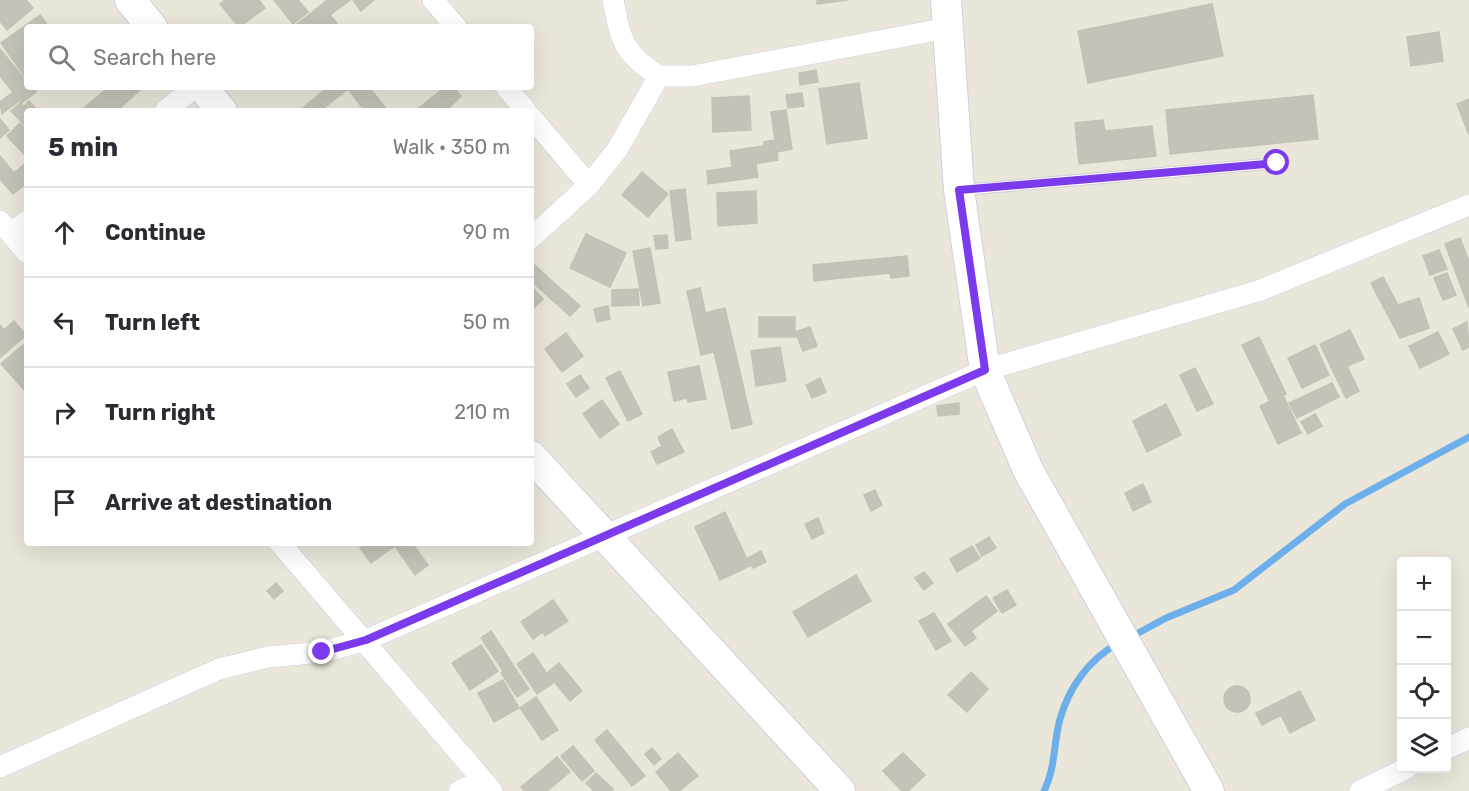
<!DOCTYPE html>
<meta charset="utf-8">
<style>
body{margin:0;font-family:Rubik,sans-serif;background:#f2f2f3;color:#2b2b33}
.controls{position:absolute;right:18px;bottom:18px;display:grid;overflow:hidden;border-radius:6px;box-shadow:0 6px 24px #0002}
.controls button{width:54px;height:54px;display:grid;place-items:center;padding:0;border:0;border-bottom:2px solid #e1e1e2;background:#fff;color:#2b2b33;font:30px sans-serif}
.stop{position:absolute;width:18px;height:18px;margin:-14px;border:4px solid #7c3aed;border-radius:50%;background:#fff}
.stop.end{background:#7c3aed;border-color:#fff;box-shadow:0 2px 6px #0008}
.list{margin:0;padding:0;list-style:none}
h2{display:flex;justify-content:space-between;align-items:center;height:78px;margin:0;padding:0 24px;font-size:26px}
h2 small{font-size:20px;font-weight:400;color:#7c7c81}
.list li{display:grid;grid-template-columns:39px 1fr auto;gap:18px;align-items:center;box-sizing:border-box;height:90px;padding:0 24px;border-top:2px solid #e1e1e2}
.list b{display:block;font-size:22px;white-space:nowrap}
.list em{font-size:20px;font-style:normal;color:#7c7c81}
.icon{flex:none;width:33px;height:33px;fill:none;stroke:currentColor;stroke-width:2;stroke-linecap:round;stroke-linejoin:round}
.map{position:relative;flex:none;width:1469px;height:791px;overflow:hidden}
.search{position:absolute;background:#fff;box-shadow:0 6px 24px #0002;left:24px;top:24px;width:510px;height:66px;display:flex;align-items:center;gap:15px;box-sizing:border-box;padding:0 21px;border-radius:6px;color:#7c7c81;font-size:22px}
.panel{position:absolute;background:#fff;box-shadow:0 6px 24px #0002;left:24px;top:108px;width:510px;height:438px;border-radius:6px}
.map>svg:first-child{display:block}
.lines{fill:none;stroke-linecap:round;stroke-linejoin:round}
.stream{stroke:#6cafeb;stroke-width:7}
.building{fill:#c5c2b9;stroke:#c5c2b3;stroke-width:1.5}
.lane-casing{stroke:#cfcee0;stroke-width:12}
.street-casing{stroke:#cfcee0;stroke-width:22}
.secondary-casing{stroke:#cfcee0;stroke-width:32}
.lane{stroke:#fff;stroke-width:10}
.street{stroke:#fff;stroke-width:21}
.secondary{stroke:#fff;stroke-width:30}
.route{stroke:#7c3aed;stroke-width:8}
</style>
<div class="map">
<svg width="1469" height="791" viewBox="0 0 1469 791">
<rect width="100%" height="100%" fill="#eae6d9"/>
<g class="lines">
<path class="stream" d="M 1129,638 L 1166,618 L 1234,590 L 1345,504 L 1469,437
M 1044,791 C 1056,767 1053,744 1060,719 C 1069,688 1088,660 1117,644"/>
</g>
<path class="building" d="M 0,0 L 26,0 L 33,8 L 7,30 L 0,21 Z
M 225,0 L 259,0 L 265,8 L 239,27 L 220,4 Z
M 274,0 L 298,0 L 308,12 L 293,24 Z
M 327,0 L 350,0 L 330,15 L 340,27 L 319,27 L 309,15 Z
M 353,0 L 374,0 L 361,11 Z
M 817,0 L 848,0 L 817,4 Z
M 1212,4 L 1223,56 L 1088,83 L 1078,31 Z
M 40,15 L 49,27 L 27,27 L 26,78 L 1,43 Z
M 309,15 L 319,27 L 293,27 Z
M 1439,32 L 1443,61 L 1411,66 L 1407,37 Z
M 0,49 L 27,82 L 27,87 L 31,87 L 36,92 L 22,103 L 0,76 Z
M 816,70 L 818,82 L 800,85 L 799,73 Z
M 859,83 L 867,138 L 827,144 L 819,89 Z
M 109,87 L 143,87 L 117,111 L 80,111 Z
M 328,87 L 369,87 L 388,111 L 365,111 L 348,89 L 320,111 L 299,111 Z
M 445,87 L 453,87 L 461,96 L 446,111 L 421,111 L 419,108 Z
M 12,93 L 19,101 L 2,114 L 0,102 Z
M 802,93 L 804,106 L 788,108 L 786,95 Z
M 1313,95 L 1318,139 L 1170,154 L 1166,110 Z
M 749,96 L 751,130 L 713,132 L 712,98 Z
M 1469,99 L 1469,135 L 1457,104 Z
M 29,101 L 38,111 L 27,111 L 27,127 L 11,111 L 20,103 L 24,106 Z
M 786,110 L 792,149 L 777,152 L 778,160 L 732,167 L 730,151 L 764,146 L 764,142 L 775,140 L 771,112 Z
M 0,119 L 9,130 L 0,138 Z
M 1103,120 L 1105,131 L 1152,126 L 1156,156 L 1079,164 L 1075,123 Z
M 20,123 L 27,130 L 27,157 L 7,136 Z
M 0,156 L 14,173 L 27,162 L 27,183 L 13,194 L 0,179 Z
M 756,164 L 758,177 L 708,184 L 707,171 Z
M 642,172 L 668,194 L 648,217 L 622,195 Z
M 685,189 L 691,239 L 676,241 L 670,191 Z
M 756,191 L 757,223 L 718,226 L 717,193 Z
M 586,234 L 626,253 L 610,287 L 570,268 Z
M 667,235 L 668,248 L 656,249 L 654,236 Z
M 1460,238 L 1469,261 L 1469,308 L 1445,244 Z
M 650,248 L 660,303 L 643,306 L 633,251 Z
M 1439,250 L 1447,269 L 1430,275 L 1423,256 Z
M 907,256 L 909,276 L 891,278 L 890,273 L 814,281 L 813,265 Z
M 531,262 L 580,306 L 570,316 L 531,281 Z
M 1447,273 L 1456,295 L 1443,300 L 1434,278 Z
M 1383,277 L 1398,305 L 1419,298 L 1429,328 L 1400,338 L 1371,283 Z
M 531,286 L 543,299 L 531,311 Z
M 700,288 L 714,352 L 701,355 L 687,291 Z
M 638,289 L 639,305 L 612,306 L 612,290 Z
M 608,306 L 610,319 L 597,322 L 594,309 Z
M 725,308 L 752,424 L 732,429 L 705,313 Z
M 759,317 L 795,317 L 795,337 L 759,337 Z
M 14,321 L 26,335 L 1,357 L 0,325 L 4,330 Z
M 1467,322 L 1469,347 L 1463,350 L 1453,329 Z
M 810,327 L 817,346 L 803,351 L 795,332 Z
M 1350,330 L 1364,359 L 1347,366 L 1359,391 L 1346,398 L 1320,344 Z
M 1438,332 L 1449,354 L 1420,368 L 1409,346 Z
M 566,333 L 583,356 L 562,372 L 545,349 Z
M 1259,337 L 1286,394 L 1270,402 L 1242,345 Z
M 23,345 L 27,349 L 27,393 L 1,364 Z
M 1315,345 L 1329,375 L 1302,388 L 1288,358 Z
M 780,347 L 786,381 L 756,386 L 751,351 Z
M 699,366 L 706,399 L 688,402 L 687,398 L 674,401 L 668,372 Z
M 1195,368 L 1213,404 L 1197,411 L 1180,375 Z
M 620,371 L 642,414 L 628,421 L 606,378 Z
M 580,375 L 589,388 L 576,397 L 567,384 Z
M 820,378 L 826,392 L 812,398 L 806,385 Z
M 1332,383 L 1339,397 L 1297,418 L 1289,403 Z
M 1283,395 L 1301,433 L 1278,444 L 1260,406 Z
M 602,400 L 619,424 L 600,438 L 583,414 Z
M 959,403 L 959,414 L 938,416 L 937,406 Z
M 1166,404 L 1181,435 L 1147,452 L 1133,421 Z
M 1315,414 L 1322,426 L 1308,434 L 1301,422 Z
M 672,429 L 684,452 L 657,464 L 651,452 L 662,446 L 658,437 Z
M 1143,484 L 1151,502 L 1133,511 L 1125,493 Z
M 875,490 L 882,505 L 871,511 L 864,495 Z
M 725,512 L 750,566 L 720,580 L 695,527 Z
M 818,518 L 824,533 L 812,539 L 805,524 Z
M 989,537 L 996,548 L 982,556 L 976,545 Z
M 367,543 L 412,543 L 428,565 L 415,575 L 395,546 L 371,563 L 360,548 Z
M 972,546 L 980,558 L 957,572 L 950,559 Z
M 761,551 L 766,562 L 753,568 L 748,558 Z
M 924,572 L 933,583 L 924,590 L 915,578 Z
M 856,575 L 871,601 L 808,637 L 793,612 Z
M 276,583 L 283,591 L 274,599 L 267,591 Z
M 1007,590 L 1016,605 L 1002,613 L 993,598 Z
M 986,596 L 997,611 L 971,631 L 976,638 L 965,646 L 948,624 Z
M 553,600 L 568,621 L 545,636 L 543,632 L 533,639 L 521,622 Z
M 934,613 L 951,641 L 936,650 L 919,621 Z
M 491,631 L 513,665 L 503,671 L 481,638 Z
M 481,645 L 498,671 L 470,690 L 452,663 Z
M 533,653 L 553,683 L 537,694 L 517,664 Z
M 559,663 L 582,691 L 570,701 L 547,673 Z
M 513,665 L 529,689 L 517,697 L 501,673 Z
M 971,672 L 988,689 L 967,712 L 948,695 Z
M 503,680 L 519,708 L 494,722 L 478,693 Z
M1224 699a13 13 0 1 1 26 0a13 13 0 1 1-26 0Z
M 1300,691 L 1315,720 L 1290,733 L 1281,715 L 1262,725 L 1256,713 Z
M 536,697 L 558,730 L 542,740 L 520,708 Z
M 607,730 L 645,776 L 632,786 L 595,740 Z
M 573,746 L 594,771 L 582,781 L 561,756 Z
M 652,748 L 661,759 L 654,765 L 645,754 Z
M 678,753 L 698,776 L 679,791 L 671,791 L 656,772 Z
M 903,753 L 925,775 L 908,791 L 902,791 L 883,771 Z
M 557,757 L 570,772 L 547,791 L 524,791 L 521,787 Z
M 596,773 L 613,789 L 611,791 L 594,791 L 586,783 Z"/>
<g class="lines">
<g class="lane-casing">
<path id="lane" d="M 962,190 L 1277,163"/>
</g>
<g class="street-casing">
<path id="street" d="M 433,0 L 456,27
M 613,0 C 621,41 623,53 659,76
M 506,87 L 526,111
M 165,111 L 195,87
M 531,117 L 589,185
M 0,221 L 27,253
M 11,234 L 27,221
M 531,238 L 589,185 L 617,150 L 659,76 L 692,76 L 948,28
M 280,543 L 492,791
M 1446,749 L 1469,738
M 0,767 L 219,669 L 268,657 L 322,652 L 366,640 L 985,370 L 1258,291 L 1469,205
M 459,791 L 483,780
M 1360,791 L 1407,768"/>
</g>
<g class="secondary-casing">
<path id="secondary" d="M 130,0 L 152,27
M 946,0 L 959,190 L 985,370 L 1028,470 L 1209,791
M 202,87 L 222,111
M 531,456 L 840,791"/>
</g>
<use href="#lane" class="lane"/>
<use href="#street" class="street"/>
<use href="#secondary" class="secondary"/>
</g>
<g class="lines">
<path class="route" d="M 322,652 L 366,640 L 985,370 L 959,190 L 1277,163"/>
</g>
</svg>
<div class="controls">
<button>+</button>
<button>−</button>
<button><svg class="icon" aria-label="locate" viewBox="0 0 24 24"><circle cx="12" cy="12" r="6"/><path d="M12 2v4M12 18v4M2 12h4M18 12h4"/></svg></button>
<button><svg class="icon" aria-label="layers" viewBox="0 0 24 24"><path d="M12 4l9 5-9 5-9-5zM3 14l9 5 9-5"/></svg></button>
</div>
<div class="stop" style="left:1277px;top:163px"></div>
<div class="stop end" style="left:322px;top:652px"></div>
<div class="search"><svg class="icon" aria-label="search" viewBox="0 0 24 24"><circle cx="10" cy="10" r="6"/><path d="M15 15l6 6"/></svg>Search here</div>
<section class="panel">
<h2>5 min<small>Walk · 350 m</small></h2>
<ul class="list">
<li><svg class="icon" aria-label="ahead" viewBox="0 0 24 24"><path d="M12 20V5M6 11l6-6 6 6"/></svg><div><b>Continue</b></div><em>90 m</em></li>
<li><svg class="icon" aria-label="left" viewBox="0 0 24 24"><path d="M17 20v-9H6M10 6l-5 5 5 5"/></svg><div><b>Turn left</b></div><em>50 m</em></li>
<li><svg class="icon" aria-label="right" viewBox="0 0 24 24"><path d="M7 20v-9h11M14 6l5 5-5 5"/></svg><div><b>Turn right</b></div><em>210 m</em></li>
<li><svg class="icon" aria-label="arrive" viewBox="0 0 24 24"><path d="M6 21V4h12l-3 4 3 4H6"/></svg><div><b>Arrive at destination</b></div></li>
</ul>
</section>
</div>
